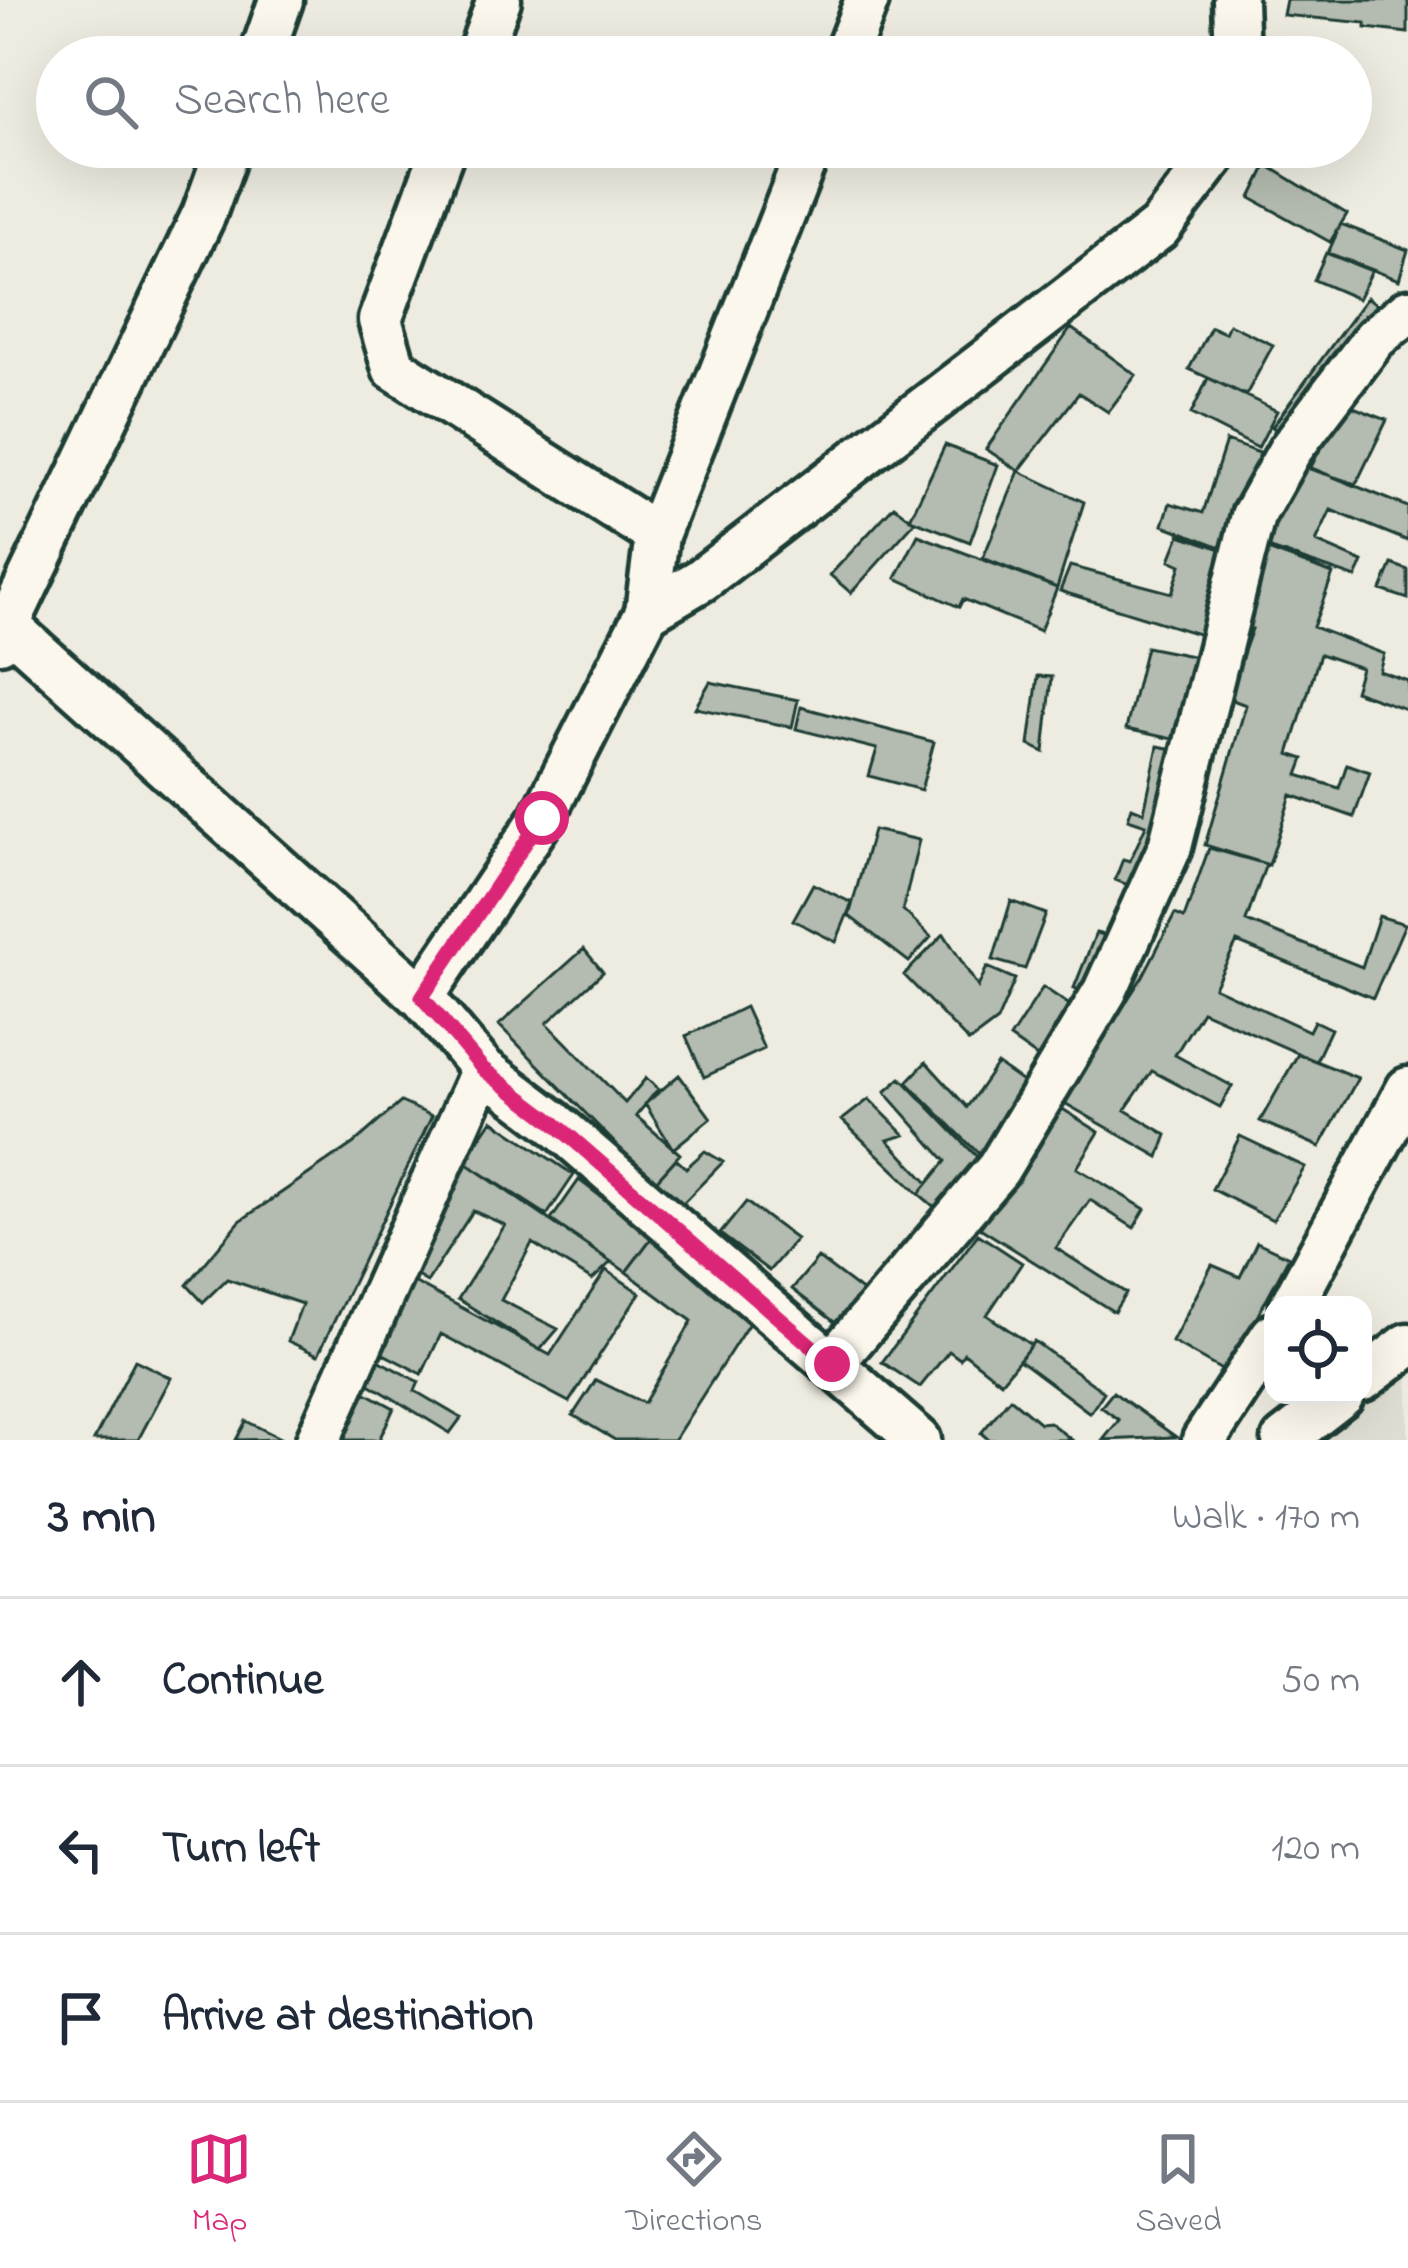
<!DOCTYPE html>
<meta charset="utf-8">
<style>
body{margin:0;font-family:"Indie Flower",sans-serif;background:#f6f6f7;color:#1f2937}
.controls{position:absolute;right:36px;bottom:36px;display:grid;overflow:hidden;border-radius:24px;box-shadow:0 12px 48px #0002}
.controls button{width:108px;height:108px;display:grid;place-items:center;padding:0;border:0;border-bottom:3px solid #e0e1e3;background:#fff;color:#1f2937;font:60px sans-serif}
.stop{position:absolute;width:36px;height:36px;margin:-27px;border:9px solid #db2777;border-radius:50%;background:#fff}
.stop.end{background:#db2777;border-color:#fff;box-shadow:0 3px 12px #0008}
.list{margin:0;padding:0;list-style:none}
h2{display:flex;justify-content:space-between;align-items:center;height:156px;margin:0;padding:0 48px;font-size:51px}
h2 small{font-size:39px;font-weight:400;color:#747a83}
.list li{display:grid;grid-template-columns:78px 1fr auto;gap:36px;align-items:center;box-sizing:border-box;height:168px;padding:0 48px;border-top:3px solid #e0e1e3}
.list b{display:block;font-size:45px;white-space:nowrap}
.list em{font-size:39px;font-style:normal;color:#747a83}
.icon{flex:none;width:66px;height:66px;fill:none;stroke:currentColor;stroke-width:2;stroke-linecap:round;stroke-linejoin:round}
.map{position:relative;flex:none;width:1408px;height:1440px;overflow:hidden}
.search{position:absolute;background:#fff;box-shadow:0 12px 48px #0002;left:36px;right:36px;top:36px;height:132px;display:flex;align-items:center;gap:30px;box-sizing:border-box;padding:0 42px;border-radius:66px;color:#747a83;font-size:45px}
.sheet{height:660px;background:#fff}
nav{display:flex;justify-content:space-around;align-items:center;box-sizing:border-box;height:168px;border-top:3px solid #e0e1e3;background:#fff;font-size:33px;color:#747a83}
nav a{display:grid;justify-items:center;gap:6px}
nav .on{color:#db2777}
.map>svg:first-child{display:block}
.built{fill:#ddddd2}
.building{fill:#b4bbb0;stroke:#1f3d34;stroke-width:3}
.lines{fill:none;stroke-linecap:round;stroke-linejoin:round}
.minor-casing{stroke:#1f3d34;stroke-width:51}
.minor{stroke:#fbf7ec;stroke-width:42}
.route{stroke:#db2777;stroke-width:15}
</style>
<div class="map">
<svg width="1408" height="1440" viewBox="0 0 1408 1440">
<rect width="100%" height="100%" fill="#eeece1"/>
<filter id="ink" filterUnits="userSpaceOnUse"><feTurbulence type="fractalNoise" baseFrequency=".00833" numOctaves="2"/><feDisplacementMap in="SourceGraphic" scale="24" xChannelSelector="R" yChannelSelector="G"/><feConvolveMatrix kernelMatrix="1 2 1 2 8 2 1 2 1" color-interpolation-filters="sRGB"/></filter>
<g filter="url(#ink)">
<path class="built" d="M 1408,1369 L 1408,1440 L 1313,1440 Z"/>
<path class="building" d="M 1286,0 L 1408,0 L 1408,33 L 1366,28 L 1366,23 L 1283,15 Z
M 1301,43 L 1344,57 L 1296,57 Z
M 1267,165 L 1347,214 L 1330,242 L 1251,198 Z
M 1341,224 L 1408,250 L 1399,280 L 1328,253 Z
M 1326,253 L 1372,271 L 1358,299 L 1314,280 Z
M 1367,297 L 1384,310 L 1290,440 L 1272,427 Z
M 1229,324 L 1273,345 L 1246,395 L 1189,369 L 1211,327 L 1225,333 Z
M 1071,328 L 1136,375 L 1108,412 L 1079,393 L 1019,471 L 986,449 Z
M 1208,378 L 1277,411 L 1258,448 L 1191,414 Z
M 1343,403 L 1387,420 L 1356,484 L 1310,469 Z
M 1226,441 L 1265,455 L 1231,551 L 1163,525 L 1170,503 L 1203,513 Z
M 945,445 L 998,465 L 970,542 L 910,519 Z
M 1299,463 L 1408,507 L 1408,541 L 1331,510 L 1316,542 L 1363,562 L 1356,578 L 1265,547 Z
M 1019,471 L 1084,502 L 1057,588 L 983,558 Z
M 894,506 L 915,522 L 851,593 L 830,575 Z
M 918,535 L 1057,588 L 1040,631 L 963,599 L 959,607 L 896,578 Z
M 1180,535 L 1233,553 L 1204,636 L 1060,591 L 1070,566 L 1172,593 L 1181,565 L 1170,560 Z
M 1268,550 L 1333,574 L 1313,627 L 1384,654 L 1379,671 L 1408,681 L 1408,710 L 1354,691 L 1361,668 L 1320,654 L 1289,754 L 1304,759 L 1298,775 L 1339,788 L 1347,764 L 1370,772 L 1354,817 L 1291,795 L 1269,865 L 1205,845 L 1246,705 L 1227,698 L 1252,629 L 1238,627 Z
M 1392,564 L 1408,570 L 1408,599 L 1381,590 Z
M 1146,647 L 1202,658 L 1182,741 L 1126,729 Z
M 1038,676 L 1052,677 L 1044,752 L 1029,745 Z
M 710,682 L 798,700 L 792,727 L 695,708 Z
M 801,707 L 934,742 L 921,790 L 869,776 L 877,749 L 796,729 Z
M 1158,746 L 1183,751 L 1138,889 L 1115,880 L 1123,859 L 1130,861 L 1146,825 L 1128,819 L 1132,807 L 1144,812 Z
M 873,830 L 919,840 L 903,910 L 931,937 L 909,962 L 849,916 Z
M 1209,848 L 1266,864 L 1246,921 L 1362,967 L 1379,916 L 1405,924 L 1373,998 L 1237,942 L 1214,987 L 1309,1031 L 1314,1021 L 1331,1029 L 1316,1061 L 1202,1011 L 1175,1055 L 1232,1086 L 1220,1107 L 1152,1071 L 1125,1110 L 1167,1135 L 1159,1157 L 1061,1101 L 1143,976 L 1175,914 L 1184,918 Z
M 813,884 L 852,903 L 836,942 L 793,920 Z
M 1011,901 L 1046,914 L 1025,969 L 993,960 Z
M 1096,933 L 1117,938 L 1093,995 L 1074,988 Z
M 944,934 L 978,987 L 987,967 L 1015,979 L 997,1021 L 969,1042 L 904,975 Z
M 584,949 L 603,972 L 547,1023 L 625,1103 L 646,1078 L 658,1089 L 636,1116 L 680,1154 L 654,1183 L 499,1025 Z
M 1043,987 L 1083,1014 L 1050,1066 L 1010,1038 Z
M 745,1007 L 764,1049 L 704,1077 L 686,1036 Z
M 1298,1054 L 1358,1078 L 1320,1147 L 1260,1121 Z
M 926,1062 L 967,1107 L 997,1064 L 1035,1091 L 985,1160 L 907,1082 Z
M 679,1075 L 711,1118 L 673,1149 L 645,1104 Z
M 901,1078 L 982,1162 L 943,1214 L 919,1194 L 946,1161 L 885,1092 Z
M 869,1099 L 905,1135 L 888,1140 L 928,1183 L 919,1194 L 842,1120 Z
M 401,1102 L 432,1116 L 318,1355 L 288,1341 L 302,1304 L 227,1279 L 203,1302 L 187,1285 L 240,1221 L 354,1143 Z
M 1061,1108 L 1099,1132 L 1077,1168 L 1145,1209 L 1134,1228 L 1090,1200 L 1056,1248 L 1126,1293 L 1114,1312 L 980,1228 L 1031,1159 Z
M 492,1120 L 574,1175 L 547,1215 L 464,1162 Z
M 1240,1136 L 1305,1167 L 1273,1220 L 1212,1189 Z
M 705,1151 L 723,1162 L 679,1207 L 654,1183 L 676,1159 L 686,1168 Z
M 464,1162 L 611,1262 L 592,1280 L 532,1243 L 501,1300 L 558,1329 L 540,1350 L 458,1299 L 505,1225 L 473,1211 L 427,1282 L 402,1267 Z
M 579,1180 L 653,1236 L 626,1272 L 551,1220 Z
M 746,1202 L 796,1239 L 769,1271 L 720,1234 Z
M 978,1234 L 1022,1263 L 987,1315 L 1031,1345 L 1001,1382 L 964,1353 L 960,1359 L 949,1351 L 920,1387 L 882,1362 Z
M 653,1236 L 751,1320 L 674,1440 L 615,1440 L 573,1415 L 596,1380 L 644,1403 L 692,1321 L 626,1272 Z
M 1257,1242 L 1289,1257 L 1227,1373 L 1172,1342 L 1212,1265 L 1240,1277 Z
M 818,1258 L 867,1295 L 842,1328 L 792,1289 Z
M 606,1270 L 640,1293 L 569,1402 L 441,1334 L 422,1374 L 374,1349 L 410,1280 L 550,1355 Z
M 1034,1341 L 1104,1392 L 1090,1413 L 1019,1360 Z
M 372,1357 L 419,1382 L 415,1391 L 461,1418 L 450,1433 L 361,1379 Z
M 135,1360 L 171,1378 L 138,1440 L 94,1440 Z
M 357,1388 L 394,1408 L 379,1440 L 332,1440 Z
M 1113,1392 L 1176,1437 L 1103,1440 L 1119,1420 L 1101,1407 Z
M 1010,1398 L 1040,1423 L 1049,1422 L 1072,1440 L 989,1440 L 981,1433 Z
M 246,1421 L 282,1439 L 236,1440 Z"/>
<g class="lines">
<g class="minor-casing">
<path id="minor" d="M 1235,0 L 1237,57
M 261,57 L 281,0
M 478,57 L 499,0
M 845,57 L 867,0
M 444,147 L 380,320 L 394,368 L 657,535
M 647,612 L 657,535 L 810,147
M 0,619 L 422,997 L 483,1069 L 552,1121 L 919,1440
M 0,641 L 204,214 L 228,147
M 422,997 L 542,818 L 647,612 L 701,580 L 1159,228 L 1221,147
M 1292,1305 L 1408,1089
M 832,1363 L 998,1169 L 1105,991 L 1170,847 L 1253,516 L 1290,450 L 1375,338 L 1408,311
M 1363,1379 L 1408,1345
M 318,1440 L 483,1069
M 1204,1440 L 1273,1335
M 1284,1440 L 1342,1395"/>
</g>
<use href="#minor" class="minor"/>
</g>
</g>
<g class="lines" filter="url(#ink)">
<path class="route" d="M 542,818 L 422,997 L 483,1069 L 552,1121 L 832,1364"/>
</g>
</svg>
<div class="controls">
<button><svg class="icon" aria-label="locate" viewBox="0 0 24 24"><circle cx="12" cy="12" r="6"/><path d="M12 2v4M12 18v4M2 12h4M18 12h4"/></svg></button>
</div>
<div class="stop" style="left:542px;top:818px"></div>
<div class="stop end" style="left:832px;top:1364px"></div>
<div class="search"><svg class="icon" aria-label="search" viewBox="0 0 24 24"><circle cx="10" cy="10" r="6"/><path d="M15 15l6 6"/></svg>Search here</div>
</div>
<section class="sheet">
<h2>3 min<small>Walk · 170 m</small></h2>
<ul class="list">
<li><svg class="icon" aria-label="ahead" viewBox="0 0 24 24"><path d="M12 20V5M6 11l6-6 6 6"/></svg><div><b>Continue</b></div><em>50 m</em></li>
<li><svg class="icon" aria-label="left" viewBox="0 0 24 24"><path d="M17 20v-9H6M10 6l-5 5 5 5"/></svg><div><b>Turn left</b></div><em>120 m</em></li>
<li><svg class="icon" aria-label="arrive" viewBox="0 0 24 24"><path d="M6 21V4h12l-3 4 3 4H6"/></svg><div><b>Arrive at destination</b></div></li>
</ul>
</section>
<nav>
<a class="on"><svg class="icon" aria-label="map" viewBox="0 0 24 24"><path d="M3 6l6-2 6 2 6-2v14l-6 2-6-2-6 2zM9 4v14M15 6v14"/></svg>Map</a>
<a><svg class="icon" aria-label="directions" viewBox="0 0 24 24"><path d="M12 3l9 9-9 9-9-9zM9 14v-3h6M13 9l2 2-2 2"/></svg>Directions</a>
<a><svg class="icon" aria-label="saved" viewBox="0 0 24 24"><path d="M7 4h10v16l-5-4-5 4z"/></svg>Saved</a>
</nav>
